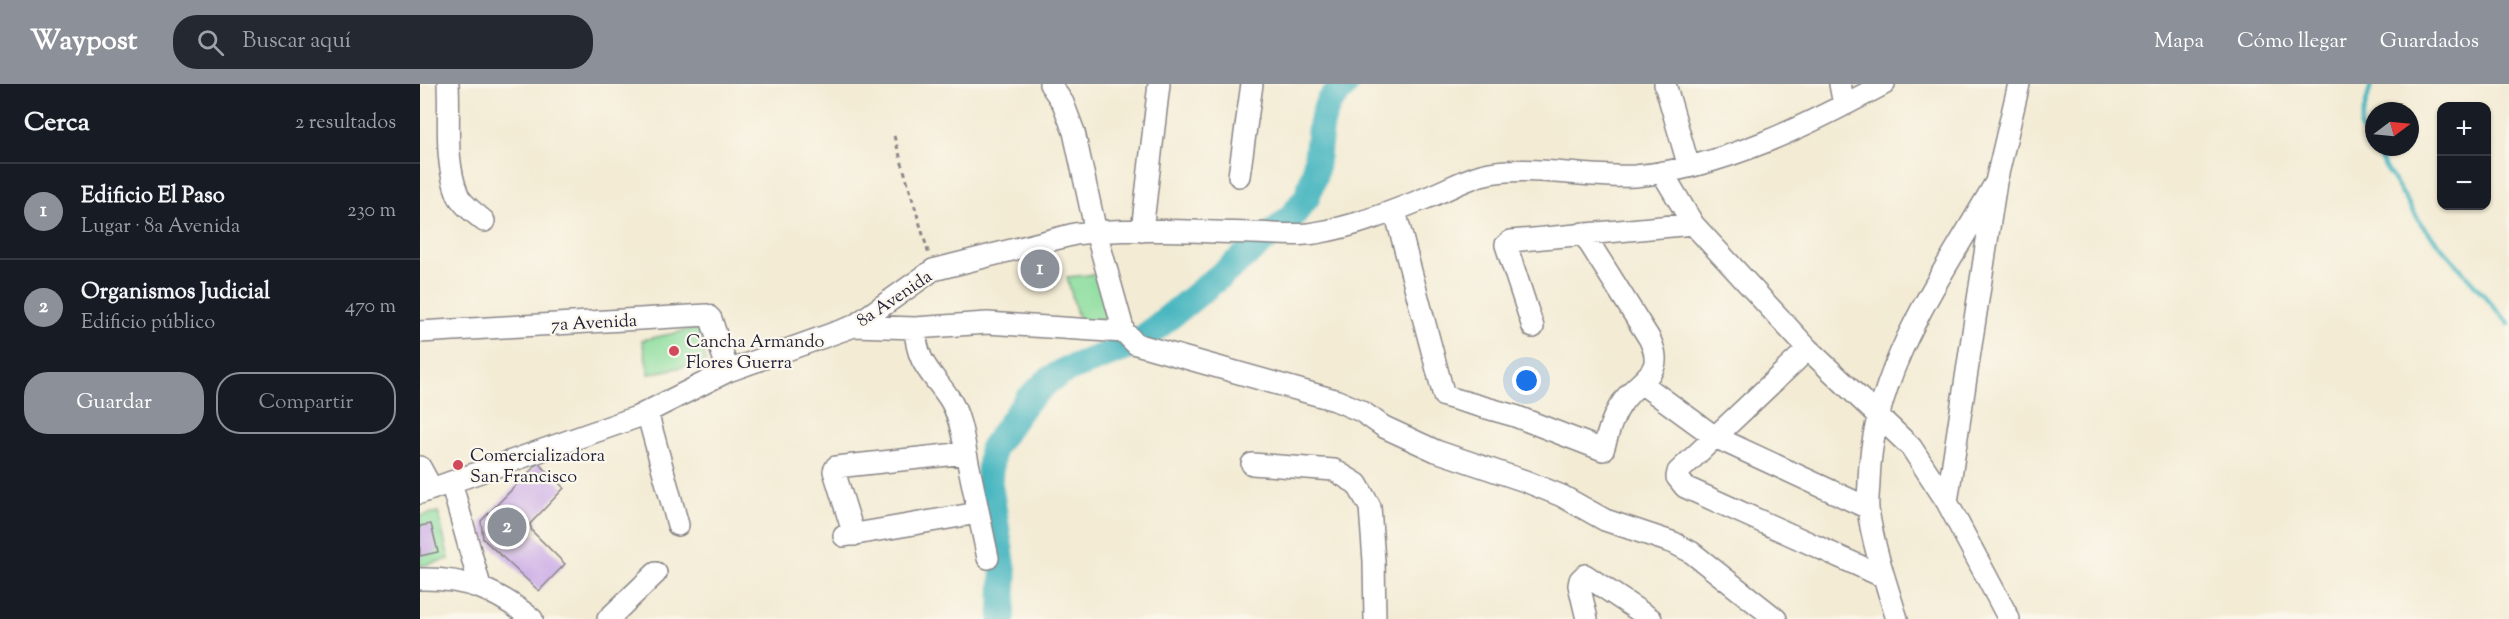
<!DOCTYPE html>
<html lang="es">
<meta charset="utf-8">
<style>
body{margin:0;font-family:"Sorts Mill Goudy",serif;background:#242831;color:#f1f3f6}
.controls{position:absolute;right:18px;top:18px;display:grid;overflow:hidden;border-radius:12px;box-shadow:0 2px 4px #0004}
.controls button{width:54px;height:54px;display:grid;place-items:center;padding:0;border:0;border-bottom:2px solid #363941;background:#171b24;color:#f1f3f6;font:30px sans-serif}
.compass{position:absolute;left:1945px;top:18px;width:54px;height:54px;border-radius:50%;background:#171b24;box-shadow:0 2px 4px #0004;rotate:74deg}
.you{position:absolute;left:1107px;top:297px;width:21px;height:21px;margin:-15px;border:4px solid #fff;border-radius:50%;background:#1a73e8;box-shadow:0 0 0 9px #1a73e833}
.badge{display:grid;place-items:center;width:39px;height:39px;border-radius:50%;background:#8c9099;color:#fff;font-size:20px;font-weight:700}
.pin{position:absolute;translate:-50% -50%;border:3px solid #fff;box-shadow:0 2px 6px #0006}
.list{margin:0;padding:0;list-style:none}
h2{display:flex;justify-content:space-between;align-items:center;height:78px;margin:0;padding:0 24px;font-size:26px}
h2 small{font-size:20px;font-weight:400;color:#9ea1a6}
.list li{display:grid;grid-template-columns:39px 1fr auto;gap:18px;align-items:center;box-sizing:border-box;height:96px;padding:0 24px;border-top:2px solid #363941}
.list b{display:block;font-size:22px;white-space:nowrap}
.list p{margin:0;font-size:20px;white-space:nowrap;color:#9ea1a6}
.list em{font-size:20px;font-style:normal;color:#9ea1a6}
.actions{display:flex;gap:12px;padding:18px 24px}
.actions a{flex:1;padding:14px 0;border:2px solid #8c9099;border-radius:24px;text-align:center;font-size:21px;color:#8c9099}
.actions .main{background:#8c9099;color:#fff}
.icon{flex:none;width:33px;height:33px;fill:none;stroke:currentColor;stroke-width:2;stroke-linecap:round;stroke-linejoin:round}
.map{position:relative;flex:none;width:2089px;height:535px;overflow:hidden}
header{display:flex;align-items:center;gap:36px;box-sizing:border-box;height:84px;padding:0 30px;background:#8c9099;color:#fff}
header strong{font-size:28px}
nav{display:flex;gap:33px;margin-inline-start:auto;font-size:21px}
.search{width:420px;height:54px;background:#242831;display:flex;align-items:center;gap:15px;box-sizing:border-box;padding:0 21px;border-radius:24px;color:#9ea1a6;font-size:22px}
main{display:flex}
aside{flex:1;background:#171b24}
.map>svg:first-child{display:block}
.green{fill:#8bdd9d;stroke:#56806c;stroke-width:1.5}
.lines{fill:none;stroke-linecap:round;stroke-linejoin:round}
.stream{stroke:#47b6c0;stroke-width:4.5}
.river{stroke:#47b6c0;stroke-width:27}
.building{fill:#c6a4e6}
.minor-casing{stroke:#8a8688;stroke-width:24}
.path{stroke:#8a8688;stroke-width:3;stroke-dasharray:4.5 4.5;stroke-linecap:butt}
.minor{stroke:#fff;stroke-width:21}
.poi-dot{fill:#d1495b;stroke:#fbf7ec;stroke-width:2}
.labels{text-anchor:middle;stroke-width:4.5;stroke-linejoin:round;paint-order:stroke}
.street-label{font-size:18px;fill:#22223b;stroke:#fbf7ec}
.poi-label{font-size:18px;fill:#22223b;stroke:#fbf7ec;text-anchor:start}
</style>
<header>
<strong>Waypost</strong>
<div class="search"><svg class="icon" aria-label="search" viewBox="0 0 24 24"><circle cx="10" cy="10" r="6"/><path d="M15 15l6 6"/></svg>Buscar aquí</div>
<nav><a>Mapa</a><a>Cómo llegar</a><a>Guardados</a></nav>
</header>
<main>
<aside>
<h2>Cerca<small>2 resultados</small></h2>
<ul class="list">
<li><span class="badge">1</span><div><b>Edificio El Paso</b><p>Lugar · 8a Avenida</p></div><em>230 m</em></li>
<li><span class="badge">2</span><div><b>Organismos Judicial</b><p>Edificio público</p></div><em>470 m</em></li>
</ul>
<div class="actions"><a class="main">Guardar</a><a>Compartir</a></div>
</aside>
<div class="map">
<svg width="2089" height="535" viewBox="0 0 2089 535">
<rect width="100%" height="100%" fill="#fbf7ec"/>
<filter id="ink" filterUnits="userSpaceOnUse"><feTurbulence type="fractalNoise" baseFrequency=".0167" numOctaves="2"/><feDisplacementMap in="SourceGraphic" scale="12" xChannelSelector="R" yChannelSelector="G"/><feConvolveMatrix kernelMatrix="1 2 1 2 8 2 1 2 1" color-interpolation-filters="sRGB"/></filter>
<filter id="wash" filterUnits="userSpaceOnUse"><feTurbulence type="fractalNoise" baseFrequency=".008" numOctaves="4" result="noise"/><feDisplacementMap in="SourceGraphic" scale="24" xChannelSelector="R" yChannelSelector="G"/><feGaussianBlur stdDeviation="1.35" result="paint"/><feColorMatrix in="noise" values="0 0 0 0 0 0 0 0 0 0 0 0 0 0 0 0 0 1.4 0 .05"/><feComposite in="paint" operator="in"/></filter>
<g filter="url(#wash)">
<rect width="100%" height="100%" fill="#f3ebd4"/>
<path class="green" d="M 679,190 L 693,233 L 660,241 L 647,193 Z
M 279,244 L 286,278 L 229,290 L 222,256 Z
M 18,428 L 29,475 L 0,482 L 0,432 Z"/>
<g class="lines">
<path class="stream" d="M 1951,0 L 1940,43 L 2002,141 L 2089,240"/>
<path class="river" d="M 582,535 L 584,490 L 569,398 L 572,365 L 606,317 L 629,296 L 646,286 L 716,260 L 869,136 L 887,113 L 895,88 L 901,40 L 908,19 L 926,0"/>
</g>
<g id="blocks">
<path class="building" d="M 623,172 L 628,195 L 617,197 L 612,175 Z
M 118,379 L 144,404 L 110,440 L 112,447 L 145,480 L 119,507 L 63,455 L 61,437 Z
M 11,440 L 18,468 L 0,472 L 0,442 Z"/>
</g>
</g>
<g filter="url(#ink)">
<use href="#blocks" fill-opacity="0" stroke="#8a8688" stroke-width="1.5"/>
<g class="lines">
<g class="minor-casing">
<path id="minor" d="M 28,0 C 30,36 24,77 38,111 C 42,120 56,130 64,137
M 630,0 L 643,19 L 654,48 L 676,148 L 704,248 L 716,260 L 915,316 L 941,327 L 964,343 L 1016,367 L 1105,397 L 1142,412 L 1185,436 L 1254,459 L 1271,468 L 1356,535
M 1245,0 L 1269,83
M 1420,0 L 1424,21
M 1242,88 L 1273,140 L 1388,265 L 1491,363 L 1527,418 L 1589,535
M 819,92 L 832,0
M 975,127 L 1024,312 L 1095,332 L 1183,366 C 1188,350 1192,333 1202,319 C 1219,293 1248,291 1229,254 L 1163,149
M 722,147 L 739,0
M 434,242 L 495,244 L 567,239 L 704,248
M 1113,243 L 1086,161 L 1091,157 L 1273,140
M 0,248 L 287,231 L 291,235 L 308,287
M 1388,265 L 1258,388 L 1257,393 L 1265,403 L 1464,493
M 1221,299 L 1295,353 L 1448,424
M 227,328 L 258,441
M 546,369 L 568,474
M 832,380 L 914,386 L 937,400 L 950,423 L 954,477 L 955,535
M 0,383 L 12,405
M 31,398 L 60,502
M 0,409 L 217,333 L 308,287 L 434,242 L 513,186 L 655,150 C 714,143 773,148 832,149 C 852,149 875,153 895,149 C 934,143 974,127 1011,112 C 1028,105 1044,96 1061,91 C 1104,79 1170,95 1215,92 C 1303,84 1388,41 1464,0
M 1527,418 L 1576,98 L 1599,0
M 434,451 L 414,387 L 416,383 L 546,369 C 543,351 539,329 529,314 C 511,287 497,281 495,244
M 424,452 L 558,429
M 0,495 C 46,494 76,506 112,535
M 188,535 L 236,489
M 1167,535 L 1159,501 L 1160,496 L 1165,491 L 1231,535
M 1477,535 C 1466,499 1453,462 1448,425 C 1447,416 1449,406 1449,397 C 1452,286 1523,191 1576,98"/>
</g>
<path class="path" d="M 474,52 L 509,171"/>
<use href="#minor" class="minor"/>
</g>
</g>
<g class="poi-dot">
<circle cx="254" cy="267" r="6"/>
<circle cx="38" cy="381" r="6"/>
</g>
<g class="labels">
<g class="street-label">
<text transform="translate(474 214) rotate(-34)" y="6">8a Avenida</text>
<text transform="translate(174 238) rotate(-3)" y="6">7a Avenida</text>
</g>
<g class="poi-label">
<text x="266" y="263">Cancha Armando<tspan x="266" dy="21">Flores Guerra</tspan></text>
<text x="50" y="377">Comercializadora<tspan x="50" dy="21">San Francisco</tspan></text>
</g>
</g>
</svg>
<div class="controls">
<button>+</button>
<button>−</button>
</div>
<svg class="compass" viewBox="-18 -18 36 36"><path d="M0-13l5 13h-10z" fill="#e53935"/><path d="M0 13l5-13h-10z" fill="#9ea1a6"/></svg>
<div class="you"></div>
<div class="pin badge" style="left:620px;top:185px">1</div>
<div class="pin badge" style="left:87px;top:443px">2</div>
</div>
</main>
